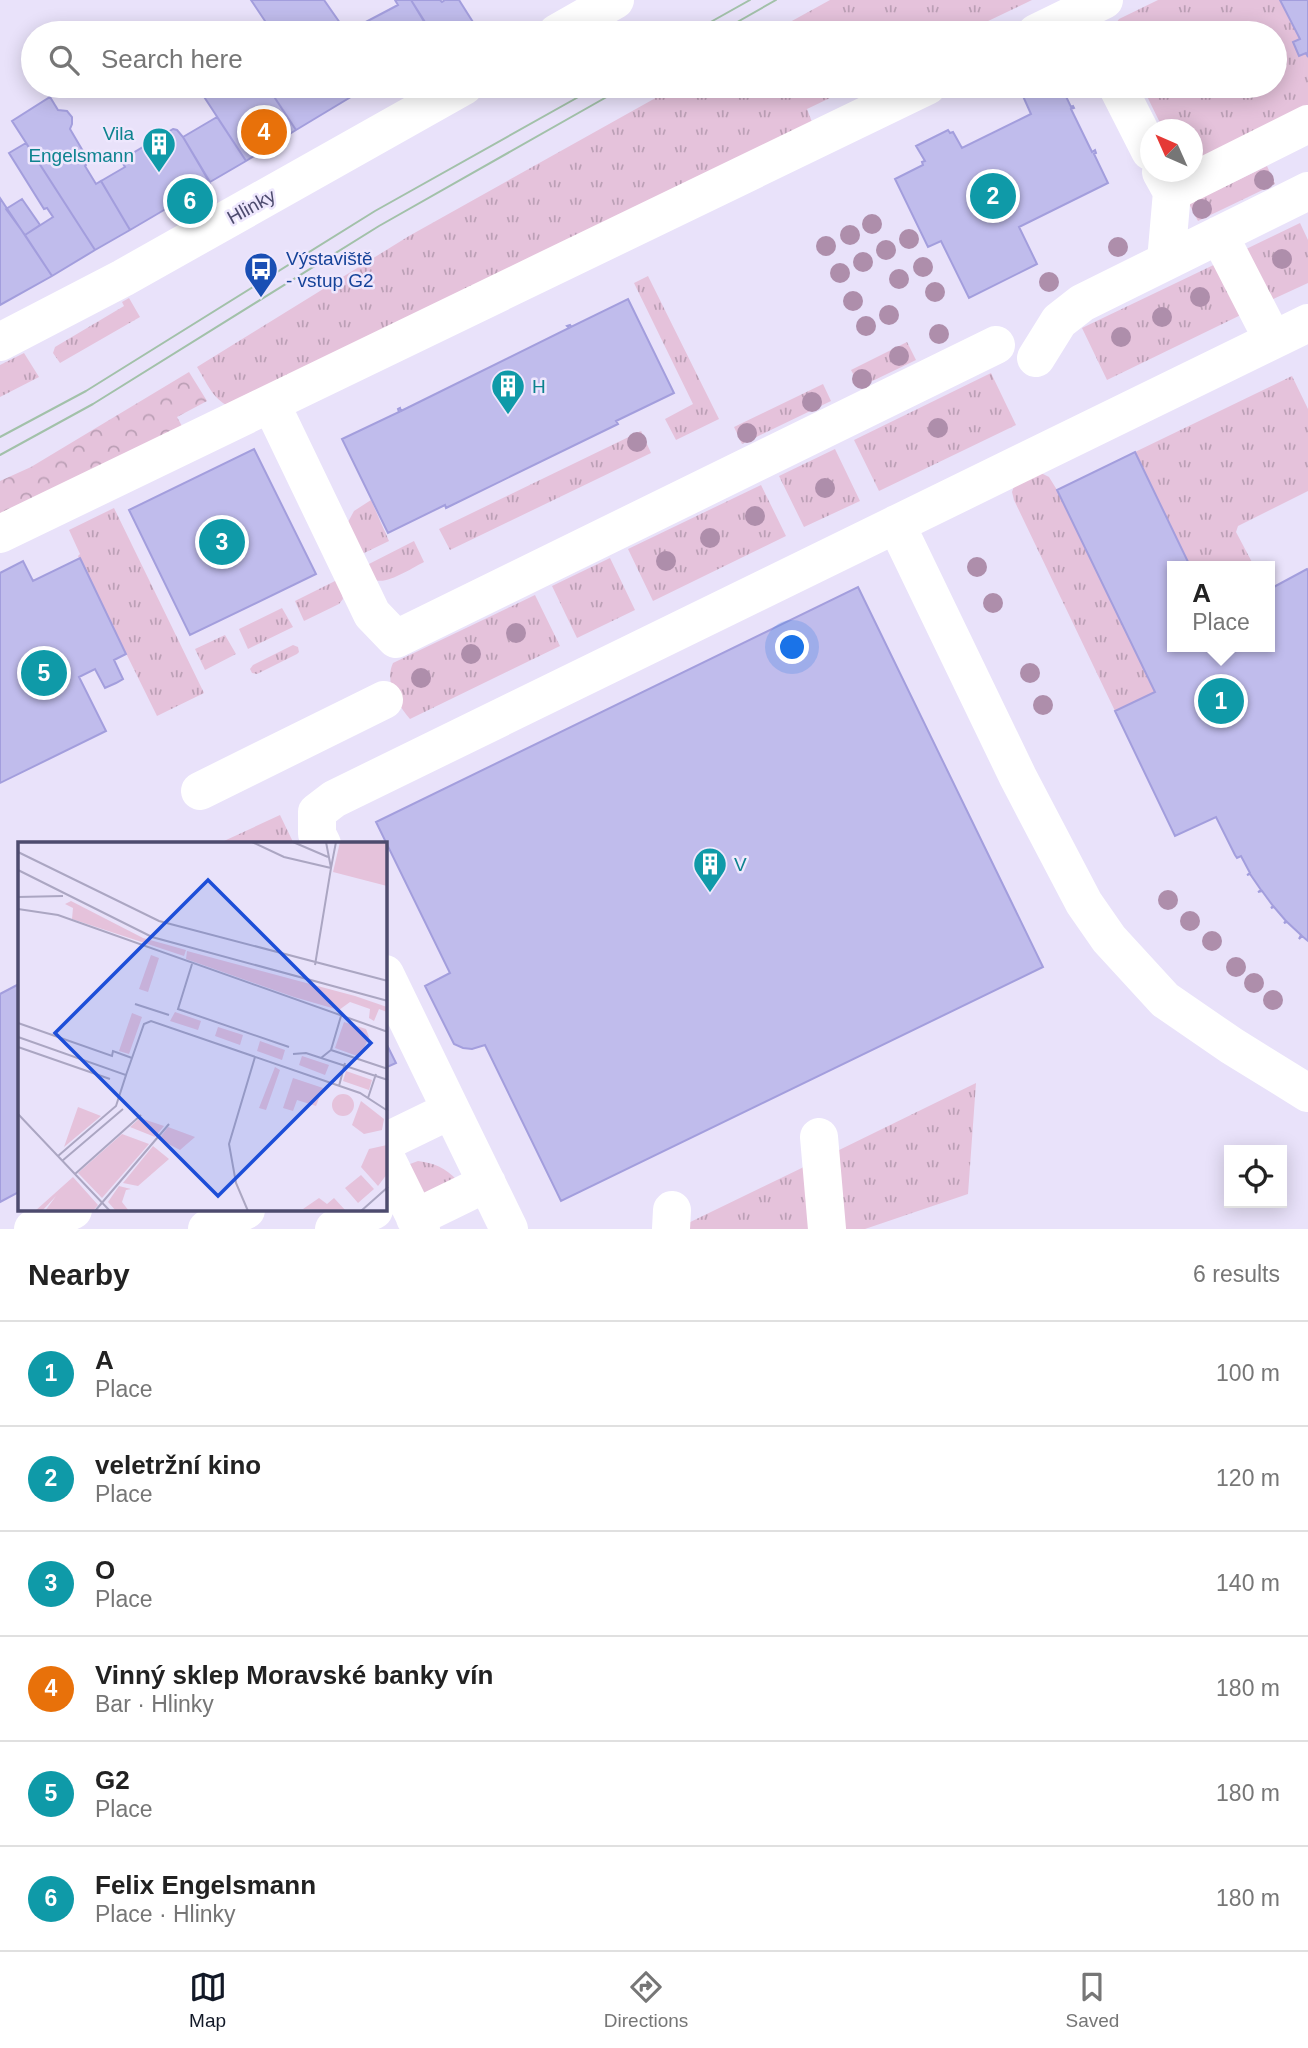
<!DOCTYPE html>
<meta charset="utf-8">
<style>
body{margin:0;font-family:Arial,sans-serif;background:#f6f6f6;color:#222}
.controls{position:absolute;right:21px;bottom:21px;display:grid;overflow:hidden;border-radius:0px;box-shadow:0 4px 18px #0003}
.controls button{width:63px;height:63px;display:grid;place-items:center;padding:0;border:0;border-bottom:2px solid #e0e0e0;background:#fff;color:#222;font:35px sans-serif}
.compass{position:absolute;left:1140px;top:119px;width:63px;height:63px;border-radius:50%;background:#fff;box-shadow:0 4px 18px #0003;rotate:315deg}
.you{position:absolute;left:793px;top:648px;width:24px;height:24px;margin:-18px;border:5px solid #fff;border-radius:50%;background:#1a73e8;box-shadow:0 0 0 10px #1a73e833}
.badge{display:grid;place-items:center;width:46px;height:46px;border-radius:50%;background:#111827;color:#fff;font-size:23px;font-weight:700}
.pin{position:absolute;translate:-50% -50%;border:4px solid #fff;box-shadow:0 2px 7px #0006}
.popup{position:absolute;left:1167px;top:561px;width:108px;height:91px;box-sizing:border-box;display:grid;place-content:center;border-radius:0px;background:#fff;filter:drop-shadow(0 2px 5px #0005);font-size:23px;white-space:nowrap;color:#767676}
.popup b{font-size:26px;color:#222}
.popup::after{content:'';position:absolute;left:50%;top:100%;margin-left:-14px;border:14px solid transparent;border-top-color:#fff}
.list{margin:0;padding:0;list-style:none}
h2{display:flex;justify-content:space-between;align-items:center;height:91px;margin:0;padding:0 28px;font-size:30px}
h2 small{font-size:23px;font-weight:400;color:#767676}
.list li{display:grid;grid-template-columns:46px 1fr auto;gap:21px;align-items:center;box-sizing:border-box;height:105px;padding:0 28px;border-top:2px solid #e0e0e0}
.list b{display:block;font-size:26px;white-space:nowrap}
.list p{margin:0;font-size:23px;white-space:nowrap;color:#767676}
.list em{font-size:23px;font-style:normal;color:#767676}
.icon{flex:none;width:38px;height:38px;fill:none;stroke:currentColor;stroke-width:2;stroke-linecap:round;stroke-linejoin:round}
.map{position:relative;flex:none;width:1308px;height:1229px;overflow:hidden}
.search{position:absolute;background:#fff;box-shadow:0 4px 18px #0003;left:21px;right:21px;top:21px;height:77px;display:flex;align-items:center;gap:18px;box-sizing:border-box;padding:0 24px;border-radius:38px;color:#767676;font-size:26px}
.sheet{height:721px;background:#fff}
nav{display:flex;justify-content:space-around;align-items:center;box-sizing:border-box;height:98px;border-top:2px solid #e0e0e0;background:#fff;font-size:19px;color:#767676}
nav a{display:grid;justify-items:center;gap:4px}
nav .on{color:#111827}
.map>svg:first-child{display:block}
.grass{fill:url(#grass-tufts)}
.forest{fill:url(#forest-crowns)}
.building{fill:#c0bcec;stroke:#a39edd;stroke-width:2}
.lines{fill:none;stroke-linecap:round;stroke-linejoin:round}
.minor{stroke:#fff;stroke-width:38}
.tram{stroke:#a2c1a9;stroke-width:2}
.tree{fill:#ae8eab}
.labels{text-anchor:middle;stroke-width:5;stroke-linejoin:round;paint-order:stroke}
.culture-label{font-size:19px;fill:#0d838f;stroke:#eee7fd;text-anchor:start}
.street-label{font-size:19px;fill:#4d4b6e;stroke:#eee7fd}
.transit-label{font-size:19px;fill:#164399;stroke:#eee7fd;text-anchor:start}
.inset-road{fill:none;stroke:#aba6c2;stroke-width:2}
.view{fill:#1d4ed8;fill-opacity:0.15;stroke:#1d4ed8;stroke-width:3.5}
.inset-edge{fill:none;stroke:#4d4b6e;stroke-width:3.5}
</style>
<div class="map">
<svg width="1308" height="1229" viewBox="0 0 1308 1229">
<defs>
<pattern id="grass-tufts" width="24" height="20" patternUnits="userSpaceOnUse" patternTransform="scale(1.75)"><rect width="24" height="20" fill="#e5c2db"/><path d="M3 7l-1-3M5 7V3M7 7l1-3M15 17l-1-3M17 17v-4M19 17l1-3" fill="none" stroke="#bca0b6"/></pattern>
<pattern id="forest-crowns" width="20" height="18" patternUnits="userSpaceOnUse" patternTransform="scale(1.75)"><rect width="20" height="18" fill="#e5c2db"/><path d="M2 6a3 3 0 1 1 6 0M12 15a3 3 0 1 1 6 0" fill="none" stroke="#bca0b6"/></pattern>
</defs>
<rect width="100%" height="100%" fill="#e9e2fa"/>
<path class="grass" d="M 830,0 L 1032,0 L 963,33 L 770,33 Z
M 1158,0 L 1280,0 L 1300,39 L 1293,42 L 1299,55 L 1306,53 L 1308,57 L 1308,107 L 1193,164 L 1192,130 L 1163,129 L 1142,86 L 1275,86 L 1275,33 L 1116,33 L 1114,26 L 1119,19 Z
M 677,86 L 855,86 L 807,109 L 812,122 L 229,406 C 213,400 206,381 197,367 L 409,236 Z
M 1267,166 L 1275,184 L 1198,221 L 1189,204 Z
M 1300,223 L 1308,240 L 1308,283 L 1267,302 L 1242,251 Z
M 1224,260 L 1249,311 L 1107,380 L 1082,328 Z
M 648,276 L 719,419 L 676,440 L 665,419 L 693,404 L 634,283 Z
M 129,298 L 140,317 L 60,363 L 53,353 L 55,347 L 124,306 L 122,302 Z
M 907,342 L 916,360 L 860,387 L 851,370 Z
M 24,353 L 39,377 L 0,397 L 0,365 Z
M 991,373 L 1016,425 L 879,491 L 854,440 Z
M 1292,376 L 1308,409 L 1308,491 L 1238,526 L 1236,532 L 1254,566 L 1190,566 L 1135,452 Z
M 823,384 L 831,401 L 742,444 L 734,427 Z
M 641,431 L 651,453 L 450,550 L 439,529 Z
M 835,449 L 860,501 L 804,527 L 779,476 Z
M 1041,473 L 1049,477 L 1057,490 L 1155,692 L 1115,711 L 1014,500 L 1012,492 L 1015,483 Z
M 761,485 L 786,536 L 653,601 L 628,549 Z
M 371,500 L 389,541 L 360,555 L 348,522 L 354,511 Z
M 114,508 L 204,693 L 157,716 L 78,556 L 80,554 L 69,530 Z
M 414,541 L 424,562 C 414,567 386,585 376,580 C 372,577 368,570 365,566 Z
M 610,558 L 635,610 L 577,638 L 552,586 Z
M 339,579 L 343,599 L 339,604 L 304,621 L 295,601 Z
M 535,595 L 560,646 L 410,719 C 398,705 384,682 393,663 Z
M 282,608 L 293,627 L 248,649 L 239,629 Z
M 225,635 L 236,654 L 205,670 L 195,649 Z
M 293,645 L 298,647 L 299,652 L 297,654 L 257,674 L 252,673 L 250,669 L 253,665 Z
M 280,815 L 294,844 L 225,844 L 224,841 Z
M 976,1083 L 968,1194 L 865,1229 L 838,1229 L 831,1154 Z
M 418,1161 C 435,1163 445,1168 457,1180 L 417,1200 L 402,1167 Z
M 810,1164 L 816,1229 L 680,1229 L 680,1227 Z"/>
<path class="forest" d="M 189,372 L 207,401 L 177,417 L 183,428 L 0,518 L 0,481 L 31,467 Z"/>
<path class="building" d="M 251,0 L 324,0 L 347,33 L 280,33 L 274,24 L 269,27 Z
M 395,0 L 411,0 L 431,33 L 364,33 L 360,25 L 398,5 Z
M 411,0 L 440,0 L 442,2 L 445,0 L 459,0 L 478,30 L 471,33 L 432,33 Z
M 1280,0 L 1308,0 L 1308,57 L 1306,53 L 1299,56 L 1293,42 L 1300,39 Z
M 197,86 L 267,86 L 296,130 L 246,161 Z
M 267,86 L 369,86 L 296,130 Z
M 1039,86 L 1061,86 L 1071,107 L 1073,106 L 1074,108 L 1071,109 L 1092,152 L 1095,150 L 1096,153 L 1094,154 L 1108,183 L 1019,227 L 1037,264 L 969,298 L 941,241 L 928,247 L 895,179 L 923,165 L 922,162 L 925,161 L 916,146 L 948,130 L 950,133 L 953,132 L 962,148 L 1031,114 L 1022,94 Z
M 50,97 L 58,110 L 67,111 L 72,117 L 72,124 L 70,129 L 87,158 L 84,160 L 86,165 L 85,166 L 96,184 L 101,181 L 130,230 L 95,250 L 12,121 Z
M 217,117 L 246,161 L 210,182 L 183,137 Z
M 173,129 L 177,130 L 183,137 L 210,183 L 130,230 L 101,181 L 125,167 L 122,162 L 123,159 Z
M 26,143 L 95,250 L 52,276 L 25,235 L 53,217 L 47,208 L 44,209 L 9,153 Z
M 0,198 L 52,276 L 0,305 Z
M 22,199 L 40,225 L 25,235 L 6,209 Z
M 628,299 L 674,393 L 616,421 L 618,424 L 446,508 L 445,505 L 388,533 L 342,439 L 399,412 L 398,409 L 400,408 L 401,411 L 569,328 L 567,326 L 570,325 L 571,327 Z
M 254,449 L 316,574 L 190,635 L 129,510 Z
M 1135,452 L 1190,566 L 1172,566 L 1172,647 L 1270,647 L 1270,589 L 1307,569 L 1308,570 L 1308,941 L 1302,936 L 1299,939 L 1301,935 L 1287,922 L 1284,923 L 1286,921 L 1274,907 L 1271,908 L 1273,906 L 1262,891 L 1258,892 L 1261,890 L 1250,874 L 1247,875 L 1250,873 L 1241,856 L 1237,858 L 1235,855 L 1216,817 L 1175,836 L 1115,711 L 1155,692 L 1057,490 Z
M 80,558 L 126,654 L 114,660 L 123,679 L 116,683 L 105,688 L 95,669 L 79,677 L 106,731 L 0,783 L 0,573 L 23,561 L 33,581 Z
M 858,587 L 1043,967 L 561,1201 L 485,1045 L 472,1049 L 463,1048 L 454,1044 L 425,986 L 450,973 L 376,822 Z
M 19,984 L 19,1192 L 0,1202 L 0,994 Z
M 387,1045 L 396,1063 L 385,1068 L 385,1046 Z"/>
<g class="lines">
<path class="minor" d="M 557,33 L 615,0
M 1036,33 L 1104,0
M 1117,86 L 1150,151
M 1161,172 L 1172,192 L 1166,261
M 1172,192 L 1308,124
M 1219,235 L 1273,340
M 0,342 L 123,278 L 464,86
M 1036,358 L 1059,321 L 1082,303 L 1308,191
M 271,404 L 372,614 L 396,639 L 996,345
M 896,524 L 1018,777 L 1084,903 L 1109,939 L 1165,1000 L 1232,1046 L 1308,1093
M 0,534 L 927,86
M 200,791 L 384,700
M 322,844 L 317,834 L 317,812 L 334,799 L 1308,323
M 385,974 L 451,1110
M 819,1137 L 827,1229
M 385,1142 L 451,1110 L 509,1229
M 385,1156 L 421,1229
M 415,1218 L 487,1183
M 33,1229 L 73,1210
M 207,1229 L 246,1210
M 334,1229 L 374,1210
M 671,1229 L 672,1210"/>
<path class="tram" d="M 691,33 L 750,0
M 718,33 L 776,0
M 0,437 L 86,391 L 375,211 L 598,86
M 0,455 L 93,404 L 379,226 L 626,86"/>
</g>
<g class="tree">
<circle cx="1264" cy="180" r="10"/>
<circle cx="1202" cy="209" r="10"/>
<circle cx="872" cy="224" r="10"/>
<circle cx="850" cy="235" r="10"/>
<circle cx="909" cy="239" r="10"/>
<circle cx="826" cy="246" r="10"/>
<circle cx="1118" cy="247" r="10"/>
<circle cx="886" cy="250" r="10"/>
<circle cx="1282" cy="259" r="10"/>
<circle cx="863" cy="262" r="10"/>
<circle cx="923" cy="267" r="10"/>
<circle cx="840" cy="273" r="10"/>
<circle cx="899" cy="279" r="10"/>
<circle cx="1049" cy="282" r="10"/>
<circle cx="935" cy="292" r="10"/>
<circle cx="1200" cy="297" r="10"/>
<circle cx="853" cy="301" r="10"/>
<circle cx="889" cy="315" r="10"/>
<circle cx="1162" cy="317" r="10"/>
<circle cx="866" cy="326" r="10"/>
<circle cx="939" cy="334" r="10"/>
<circle cx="1121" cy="337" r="10"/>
<circle cx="899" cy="356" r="10"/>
<circle cx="862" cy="379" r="10"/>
<circle cx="812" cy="402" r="10"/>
<circle cx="938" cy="428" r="10"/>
<circle cx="747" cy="433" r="10"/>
<circle cx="637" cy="442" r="10"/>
<circle cx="825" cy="488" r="10"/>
<circle cx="755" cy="516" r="10"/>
<circle cx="710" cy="538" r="10"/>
<circle cx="666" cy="561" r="10"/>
<circle cx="977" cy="567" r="10"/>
<circle cx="993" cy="603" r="10"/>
<circle cx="516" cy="633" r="10"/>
<circle cx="471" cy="654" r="10"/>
<circle cx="1030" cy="673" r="10"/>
<circle cx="421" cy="678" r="10"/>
<circle cx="1043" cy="705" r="10"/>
<circle cx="1168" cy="900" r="10"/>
<circle cx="1190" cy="921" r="10"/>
<circle cx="1212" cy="941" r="10"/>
<circle cx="1236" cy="967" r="10"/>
<circle cx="1254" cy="983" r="10"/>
<circle cx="1273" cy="1000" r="10"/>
</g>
<defs>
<g id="building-pin" transform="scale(1.75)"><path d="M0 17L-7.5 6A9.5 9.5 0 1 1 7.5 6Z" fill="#0f9aa8" stroke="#eee7fd"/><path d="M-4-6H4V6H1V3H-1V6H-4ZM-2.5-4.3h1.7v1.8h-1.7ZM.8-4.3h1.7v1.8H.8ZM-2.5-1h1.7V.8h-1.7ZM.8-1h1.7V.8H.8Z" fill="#fff"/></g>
<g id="bus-pin" transform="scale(1.75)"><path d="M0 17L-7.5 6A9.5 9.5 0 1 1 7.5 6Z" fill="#1a4fb4" stroke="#eee7fd"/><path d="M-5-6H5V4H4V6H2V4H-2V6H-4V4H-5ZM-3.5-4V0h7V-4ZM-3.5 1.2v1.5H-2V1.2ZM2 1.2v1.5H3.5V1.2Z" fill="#fff"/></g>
</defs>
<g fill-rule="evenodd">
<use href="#building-pin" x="159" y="144"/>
<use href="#bus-pin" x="261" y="269"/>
<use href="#building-pin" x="508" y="386"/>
<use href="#building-pin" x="710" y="864"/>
</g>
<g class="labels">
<g class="culture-label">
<text x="134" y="140" text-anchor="end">Vila<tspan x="134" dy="22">Engelsmann</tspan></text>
<text x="532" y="393">H</text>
<text x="734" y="871">V</text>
</g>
<g class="street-label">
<text transform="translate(251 206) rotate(-29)" y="7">Hlinky</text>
</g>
<g class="transit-label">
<text x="286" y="265">Výstaviště<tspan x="286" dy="22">- vstup G2</tspan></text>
</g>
</g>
<g transform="translate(18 842)">
<rect width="369" height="369" fill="#e9e2fa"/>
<path d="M 169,109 L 337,154 L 369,165 L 369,170 L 361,167 L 356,179 L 351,176 L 352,167 L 332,160 L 321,168 L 276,155 L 168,117 ZM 133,113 L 141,116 L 130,150 L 121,147 ZM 157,170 L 183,179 L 180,188 L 152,179 ZM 114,171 L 124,175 L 111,212 L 101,209 ZM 326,180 L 348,187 L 351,195 L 342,215 L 317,206 ZM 200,185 L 225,193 L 222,203 L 197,194 ZM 242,199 L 267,208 L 264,218 L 239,209 ZM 284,214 L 311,223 L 307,233 L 281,223 ZM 257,225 L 262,228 L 248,268 L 241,266 ZM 328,229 L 354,238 L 351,248 L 325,239 ZM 275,236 L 305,246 L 298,264 L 279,258 L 275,269 L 265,266 ZM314 263a11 11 0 1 1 22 0a11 11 0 1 1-22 0ZM 343,259 L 366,277 L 364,288 L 346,292 L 334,283 ZM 60,265 L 83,274 L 46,305 ZM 122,276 L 146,284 L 137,295 L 112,285 ZM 150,285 L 177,295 L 162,308 L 141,297 ZM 104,292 L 131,302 L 84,356 L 60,331 ZM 369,303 L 369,332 L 360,344 L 343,325 L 351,307 ZM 135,304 L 151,317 L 120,344 L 105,341 ZM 343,333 L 356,347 L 340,361 L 327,346 ZM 55,335 L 80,363 L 75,369 L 27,369 L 38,354 L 24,369 L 17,369 ZM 101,344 L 113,347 L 108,348 L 104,360 L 111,369 L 98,369 L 90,360 ZM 301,356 L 309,362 L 316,356 L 328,369 L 285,367 Z" fill="#e5c2db"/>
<path d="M 53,59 L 125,96 L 168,108 L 166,114 L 54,77 L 55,66 L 47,62 Z" fill="#e5c2db"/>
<path d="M 322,0 L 369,0 L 369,44 L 315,30 Z" fill="#e5c2db"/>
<path class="inset-road" d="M 234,0 L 266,15 L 313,26 L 318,0M 275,0 L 310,15M 0,10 L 141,79 L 370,139M 0,28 L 134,95 L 370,159M 0,55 L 45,54M 0,67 L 40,73 L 370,190M 174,122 L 160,167 L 271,205M 297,123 L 313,26 L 308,0M 117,162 L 151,173M 0,181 L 94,214 L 95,209 L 114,216M 0,195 L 108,233 L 98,264 L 40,314M 0,205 L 92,237M 313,208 L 370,227M 275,212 L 288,211 L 370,238M 303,216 L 313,208 L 323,174M 108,233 L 126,182 L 133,179 L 342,251 L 370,269M 321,244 L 327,221M 350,256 L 358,232M 0,272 L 92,369M 44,319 L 105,267M 57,332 L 123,273M 77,369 L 151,282M 230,369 L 218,341 L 211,302 L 237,215M 343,369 L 370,345"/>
<path class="view" d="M 190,38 L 353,201 L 200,354 L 37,191 Z"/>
<rect width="369" height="369" class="inset-edge"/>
</g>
</svg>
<div class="controls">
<button><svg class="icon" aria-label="locate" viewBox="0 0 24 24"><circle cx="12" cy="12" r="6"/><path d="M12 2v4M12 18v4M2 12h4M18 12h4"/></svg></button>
</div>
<svg class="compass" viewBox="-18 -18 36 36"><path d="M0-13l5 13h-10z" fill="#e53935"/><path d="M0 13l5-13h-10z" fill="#767676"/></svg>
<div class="you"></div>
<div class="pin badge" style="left:1221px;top:701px;background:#0f9aa8">1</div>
<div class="popup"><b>A</b>Place</div>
<div class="pin badge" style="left:993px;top:196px;background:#0f9aa8">2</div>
<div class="pin badge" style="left:222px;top:542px;background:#0f9aa8">3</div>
<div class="pin badge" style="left:264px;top:132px;background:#e8710a">4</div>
<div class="pin badge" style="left:44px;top:673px;background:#0f9aa8">5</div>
<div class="pin badge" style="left:190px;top:201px;background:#0f9aa8">6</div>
<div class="search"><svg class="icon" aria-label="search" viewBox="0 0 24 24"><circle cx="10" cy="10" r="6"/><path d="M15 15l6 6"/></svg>Search here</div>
</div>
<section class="sheet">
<h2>Nearby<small>6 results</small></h2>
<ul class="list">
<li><span class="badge" style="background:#0f9aa8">1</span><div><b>A</b><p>Place</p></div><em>100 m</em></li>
<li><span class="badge" style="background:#0f9aa8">2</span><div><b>veletržní kino</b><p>Place</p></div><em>120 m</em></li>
<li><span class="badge" style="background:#0f9aa8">3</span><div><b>O</b><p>Place</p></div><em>140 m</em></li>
<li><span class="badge" style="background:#e8710a">4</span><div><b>Vinný sklep Moravské banky vín</b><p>Bar · Hlinky</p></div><em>180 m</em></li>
<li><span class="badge" style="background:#0f9aa8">5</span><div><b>G2</b><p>Place</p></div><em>180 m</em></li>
<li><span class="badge" style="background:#0f9aa8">6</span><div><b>Felix Engelsmann</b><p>Place · Hlinky</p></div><em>180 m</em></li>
</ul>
</section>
<nav>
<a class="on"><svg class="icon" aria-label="map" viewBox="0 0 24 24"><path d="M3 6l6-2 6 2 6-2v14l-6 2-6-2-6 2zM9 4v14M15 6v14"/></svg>Map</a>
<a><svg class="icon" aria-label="directions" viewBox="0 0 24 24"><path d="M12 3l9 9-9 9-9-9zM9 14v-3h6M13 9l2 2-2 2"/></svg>Directions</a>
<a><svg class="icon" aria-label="saved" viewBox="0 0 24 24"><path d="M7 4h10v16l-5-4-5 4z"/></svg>Saved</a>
</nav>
